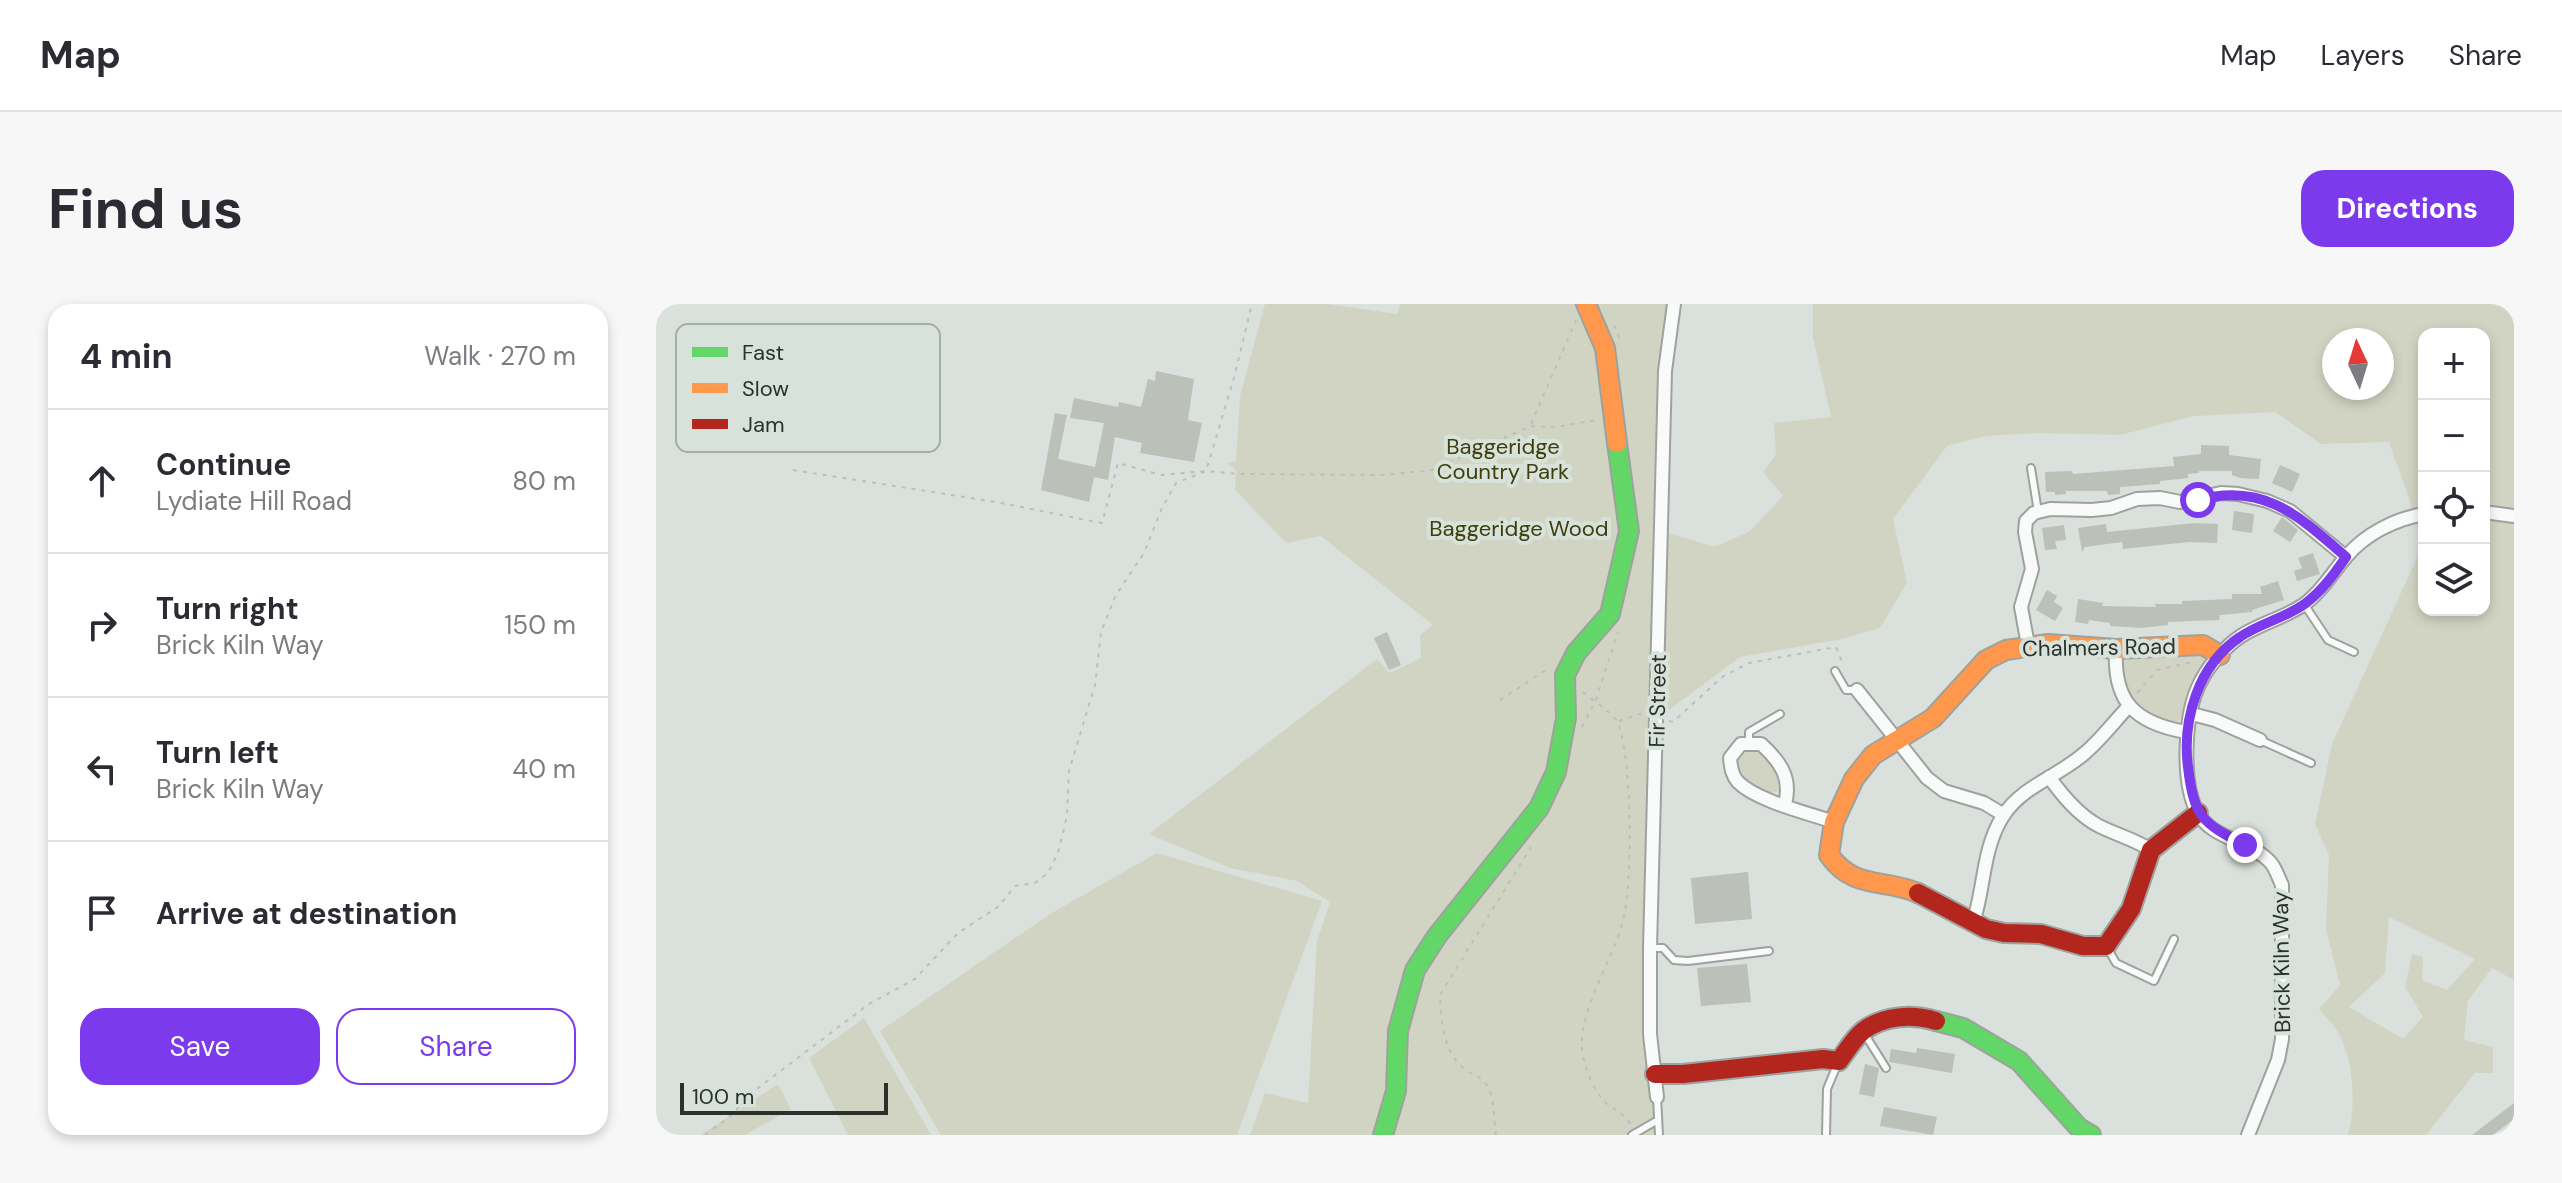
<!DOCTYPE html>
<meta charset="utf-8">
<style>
body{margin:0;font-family:"DM Sans",sans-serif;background:#f7f7f7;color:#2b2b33}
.controls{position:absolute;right:24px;top:24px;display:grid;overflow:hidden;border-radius:16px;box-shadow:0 4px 12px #0003}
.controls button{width:72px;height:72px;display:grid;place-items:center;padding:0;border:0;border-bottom:2px solid #e1e1e2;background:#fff;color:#2b2b33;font:40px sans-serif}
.compass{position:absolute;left:1666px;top:24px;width:72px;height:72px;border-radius:50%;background:#fff;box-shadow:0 4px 12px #0003;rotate:356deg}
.scale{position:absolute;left:24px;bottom:20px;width:208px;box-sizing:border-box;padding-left:8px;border:4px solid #2c302d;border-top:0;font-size:22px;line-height:28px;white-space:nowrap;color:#2c302d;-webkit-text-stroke:6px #d7e3da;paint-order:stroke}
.stop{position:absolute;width:24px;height:24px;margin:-18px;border:6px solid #7c3aed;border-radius:50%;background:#fff}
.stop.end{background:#7c3aed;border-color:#fff;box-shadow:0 2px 8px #0008}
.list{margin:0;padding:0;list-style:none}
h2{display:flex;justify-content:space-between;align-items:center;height:104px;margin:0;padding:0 32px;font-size:34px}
h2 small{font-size:26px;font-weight:400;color:#7c7c81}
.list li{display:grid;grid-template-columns:52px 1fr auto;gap:24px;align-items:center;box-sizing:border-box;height:144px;padding:0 32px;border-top:2px solid #e1e1e2}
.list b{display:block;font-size:30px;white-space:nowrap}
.list p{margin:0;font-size:26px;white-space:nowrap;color:#7c7c81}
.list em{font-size:26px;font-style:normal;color:#7c7c81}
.actions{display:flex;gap:16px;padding:24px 32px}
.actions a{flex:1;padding:18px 0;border:2px solid #7c3aed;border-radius:24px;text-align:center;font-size:28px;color:#7c3aed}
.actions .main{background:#7c3aed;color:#fff}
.icon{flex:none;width:44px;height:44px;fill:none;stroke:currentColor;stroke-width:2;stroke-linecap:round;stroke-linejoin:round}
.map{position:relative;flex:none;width:1858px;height:831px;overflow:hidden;border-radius:24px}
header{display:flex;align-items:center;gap:48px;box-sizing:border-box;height:112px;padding:0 40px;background:#fff;border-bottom:2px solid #e1e1e2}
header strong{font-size:38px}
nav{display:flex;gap:44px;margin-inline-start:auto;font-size:28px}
.intro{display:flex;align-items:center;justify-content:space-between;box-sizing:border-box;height:192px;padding:0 48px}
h1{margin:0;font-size:56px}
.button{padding:20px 36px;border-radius:24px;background:#7c3aed;color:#fff;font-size:28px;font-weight:700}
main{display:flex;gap:48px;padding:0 48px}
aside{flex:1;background:#fff;border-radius:24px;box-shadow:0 4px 12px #0003}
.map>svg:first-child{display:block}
.green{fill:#d2d4c3;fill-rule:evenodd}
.building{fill:#bbc1b8}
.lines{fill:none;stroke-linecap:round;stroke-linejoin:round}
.lane-casing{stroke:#9ea29e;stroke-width:10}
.street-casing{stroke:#9ea29e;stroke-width:16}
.fast-casing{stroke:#9ea29e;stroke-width:22}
.slow-casing{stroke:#9ea29e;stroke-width:22}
.jam-casing{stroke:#9ea29e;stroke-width:22}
.path{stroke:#bcbfbd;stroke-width:2;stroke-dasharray:4 6;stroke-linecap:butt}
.lane{stroke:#f9fafa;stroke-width:6}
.street{stroke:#f9fafa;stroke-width:12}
.fast{stroke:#63d668;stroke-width:18}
.slow{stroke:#ff974d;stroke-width:18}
.jam{stroke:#b3261e;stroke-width:18}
.route{stroke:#7c3aed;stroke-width:10}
.labels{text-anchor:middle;stroke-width:8;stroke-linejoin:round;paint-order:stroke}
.park-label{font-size:22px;fill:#403c0b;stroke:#d7e3da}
.street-label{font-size:22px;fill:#2c302d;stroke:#d7e3da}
.key{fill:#d7e3da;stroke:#a4ada6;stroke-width:2}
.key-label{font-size:22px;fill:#2c302d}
</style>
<header>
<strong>Map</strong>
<nav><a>Map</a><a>Layers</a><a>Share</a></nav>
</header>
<div class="intro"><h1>Find us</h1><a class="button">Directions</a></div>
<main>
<aside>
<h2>4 min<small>Walk · 270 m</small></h2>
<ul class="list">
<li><svg class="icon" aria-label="ahead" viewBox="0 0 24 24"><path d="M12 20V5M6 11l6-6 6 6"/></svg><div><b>Continue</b><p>Lydiate Hill Road</p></div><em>80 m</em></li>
<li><svg class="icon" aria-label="right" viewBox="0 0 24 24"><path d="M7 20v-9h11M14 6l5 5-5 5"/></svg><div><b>Turn right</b><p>Brick Kiln Way</p></div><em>150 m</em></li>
<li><svg class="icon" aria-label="left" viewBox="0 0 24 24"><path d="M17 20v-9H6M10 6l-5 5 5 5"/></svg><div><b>Turn left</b><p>Brick Kiln Way</p></div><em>40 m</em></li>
<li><svg class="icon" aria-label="arrive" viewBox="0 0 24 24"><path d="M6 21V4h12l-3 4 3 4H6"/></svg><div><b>Arrive at destination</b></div></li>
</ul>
<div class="actions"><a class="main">Save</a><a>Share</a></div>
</aside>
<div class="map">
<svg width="1858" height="831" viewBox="0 0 1858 831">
<rect width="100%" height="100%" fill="#dae0db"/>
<path class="green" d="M 609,0 L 671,0 L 742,10 L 744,0 L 1013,0 L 1002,68 L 1001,831 L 594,831 L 609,789 L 652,799 L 661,637 L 674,598 L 641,577 L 574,564 L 493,530 L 721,355 L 734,369 L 765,354 L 764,331 L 777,321 L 665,232 L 630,239 L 579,186 L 580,166 L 572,159 L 580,157 L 584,92 Z
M 1157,0 L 1858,0 L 1858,676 L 1836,664 L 1812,697 L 1808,736 L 1837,743 L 1837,769 L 1819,769 L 1770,831 L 1692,831 C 1700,802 1698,757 1683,730 C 1679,721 1669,713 1663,705 L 1684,681 L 1670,625 L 1673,551 L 1659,520 L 1676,440 L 1765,245 C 1762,210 1744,172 1733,138 L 1665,140 L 1619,108 L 1538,112 L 1464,131 L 1383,129 L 1329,132 L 1291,142 L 1237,215 L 1251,279 L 1224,324 L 1186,335 L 1084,353 L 1009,409 L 1008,237 L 1013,229 L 1058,243 L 1093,228 L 1127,192 L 1107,168 L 1120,151 L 1118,119 L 1175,113 L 1157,33 ZM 1768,30 L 1828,30 L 1828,306 L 1768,306 ZM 1678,36 L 1726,36 L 1726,84 L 1678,84 ZM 1733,613 L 1819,655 L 1791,686 L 1766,676 L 1767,653 L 1756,650 L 1749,683 L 1767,713 L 1747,735 L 1693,703 L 1729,669 Z
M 1540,347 L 1547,350 L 1550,357 L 1535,389 L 1528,412 L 1522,418 C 1494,419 1456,384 1469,354 L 1478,350 Z
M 1096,445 C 1112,448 1127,471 1126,486 L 1113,490 C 1097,482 1062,458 1096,445 Z
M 501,549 L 666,597 L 581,831 L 285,831 L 224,727 L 394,610 Z
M 208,714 L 275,831 L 192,831 L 153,754 Z
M 122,780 L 135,805 L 89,831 L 45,831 Z"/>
<path class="building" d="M 500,67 L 538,75 L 532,116 L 546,119 L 538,158 L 484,149 L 486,139 L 459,133 L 452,176 L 438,173 L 433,198 L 385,186 L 399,109 L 411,111 L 402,155 L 439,163 L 448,119 L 414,114 L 418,94 L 462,103 L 463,98 L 485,103 L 492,75 L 499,77 Z
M 1545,141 L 1573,142 L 1573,151 L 1605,155 L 1603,175 L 1584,174 L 1576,171 L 1576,167 L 1543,167 L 1543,169 L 1532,170 L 1532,174 L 1504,177 L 1504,180 L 1464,183 L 1464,190 L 1452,191 L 1451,187 L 1410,187 L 1410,190 L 1399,191 L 1399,188 L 1390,188 L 1389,168 L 1416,167 L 1417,170 L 1518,162 L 1517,153 L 1545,150 Z
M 1624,161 L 1644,170 L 1636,188 L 1616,179 Z
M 1578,207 L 1598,210 L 1596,229 L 1576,226 Z
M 1626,213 L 1642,226 L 1634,238 L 1617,227 Z
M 1538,219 L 1562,220 L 1561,239 L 1533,238 L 1467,245 L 1466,238 L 1429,243 L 1430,241 L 1426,248 L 1422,224 L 1450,220 L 1451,228 Z
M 1408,221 L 1410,236 L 1399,237 L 1401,245 L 1389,246 L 1386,224 Z
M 1657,249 L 1664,270 L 1641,277 L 1638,267 L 1646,264 L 1642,254 Z
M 1622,277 L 1628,296 L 1596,306 L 1596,308 L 1564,311 L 1563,316 L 1512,318 L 1512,321 L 1486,324 L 1454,322 L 1454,319 L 1433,316 L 1432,320 L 1419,318 L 1422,295 L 1447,299 L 1446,302 L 1500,303 L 1499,300 L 1526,300 L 1526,297 L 1576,295 L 1576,290 L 1606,290 L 1604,283 Z
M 1391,286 L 1401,292 L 1398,298 L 1407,304 L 1399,317 L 1380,306 Z
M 731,328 L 745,361 L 733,366 L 718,334 Z
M 1092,568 L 1096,615 L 1039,620 L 1035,574 Z
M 1091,660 L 1095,698 L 1045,702 L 1041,664 Z
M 1261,744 L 1299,750 L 1296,769 L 1233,758 L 1235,745 L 1260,749 Z
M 1209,760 L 1223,764 L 1218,793 L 1203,790 Z
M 1858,799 L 1858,815 L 1837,831 L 1816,831 Z
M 1228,803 L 1281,813 L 1277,831 L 1224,822 Z"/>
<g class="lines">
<g class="lane-casing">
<path id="lane" d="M 1375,164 L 1382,208
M 1648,300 L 1672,336 L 1698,348
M 1179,367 L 1190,386 L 1201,386
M 1604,436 L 1655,459
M 1093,438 L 1093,428 L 1124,410
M 994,644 L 1007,644 L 1018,656 L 1032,657 L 1113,647
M 1452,645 L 1460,659 L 1498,677 L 1518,635
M 1208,729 L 1230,764
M 1001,793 L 1003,831
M 976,831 L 1002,816
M 1170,831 L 1171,785 L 1181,761"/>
</g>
<g class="street-casing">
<path id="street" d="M 1828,208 L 1858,212
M 1372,341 L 1365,303 L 1376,265 L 1369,228 L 1370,217 L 1378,209 L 1394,205 L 1436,206 L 1455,204 L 1481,195 L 1504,194 L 1524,198 L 1565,189 L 1582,190 L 1611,197 L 1634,207 L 1690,253
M 1460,345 C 1457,398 1479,419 1530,428
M 1201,386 L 1271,474 L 1288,487 L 1328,499 L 1348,511
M 1536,410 L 1559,416 L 1604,436
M 1393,473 C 1406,491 1422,511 1443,522 C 1461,531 1478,535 1495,546
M 1129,500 C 1136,474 1124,457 1105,440 L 1085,440 L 1074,454 C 1075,464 1076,471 1082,478 C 1101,497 1152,509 1178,518
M 1317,619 C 1329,583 1326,545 1347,512 C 1367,481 1404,472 1430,448 C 1445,435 1458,418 1472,403
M 1001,793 L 994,730 L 994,644 L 1009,67 L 1018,0
M 1592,831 L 1622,756 L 1626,735 L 1626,581 C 1623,575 1620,565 1615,559 C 1596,537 1555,535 1541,508 C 1525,476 1528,408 1545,377 C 1553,361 1570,342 1585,332 C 1605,319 1631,313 1650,299 C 1667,286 1676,269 1690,253 C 1709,230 1739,215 1768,210"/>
</g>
<g class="fast-casing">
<path id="fast" d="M 1280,717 L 1307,724 L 1363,757 L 1423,824 L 1435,831
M 727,831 L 740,787 L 742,727 L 759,666 L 781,632 L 883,504 L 900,468 L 910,414 L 909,371 L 920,349 L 954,310 L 973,227 L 961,139"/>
</g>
<g class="slow-casing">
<path id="slow" d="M 930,0 L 949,44 L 961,139
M 1262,589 C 1226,574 1198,586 1173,551 L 1178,518 L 1198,475 L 1217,451 L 1277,414 L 1330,356 L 1350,346 L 1392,340 L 1460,345 L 1547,341 L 1564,351"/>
</g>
<g class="jam-casing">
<path id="jam" d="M 1262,589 L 1330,625 L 1348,629 L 1385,630 L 1427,642 L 1450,642 L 1475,605 L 1495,546 L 1542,509
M 999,770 L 1027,770 L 1167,755 L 1183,757 C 1190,748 1198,734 1207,727 C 1228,711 1257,710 1280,717"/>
</g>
<path class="path" d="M 958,21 L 963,34
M 875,120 L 920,16
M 137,166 L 340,198 L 446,219 L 462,159 L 505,171 L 550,167 L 578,74 L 596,0
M 927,388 C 937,397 958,409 963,421 C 976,460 977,576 967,617 C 958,655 919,711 927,751 C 929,765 940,791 951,800 C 961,807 967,809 974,820
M 1481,389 L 1501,366 L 1536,358
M 844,396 L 893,364
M 963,417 L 987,409
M 1013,417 L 1017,418 L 1066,373 L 1093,359 L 1180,343 L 1186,358
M 926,423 L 939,398 L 962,328
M 49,831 L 72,814 L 102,784 L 213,700 L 259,675 L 302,629 L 343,602 L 359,582 L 379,579 L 392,569 L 402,549 L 411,512 L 413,467 L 439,381 L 445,328 L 460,291 L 488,249 L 506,204 L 520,179 L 550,167 L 584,170 L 728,171 L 776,166 L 875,122 L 899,123 L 941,116
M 840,831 C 838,817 838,800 834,787 C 828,772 816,772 806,763 C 787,747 785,714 784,691 L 875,543"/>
<use href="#lane" class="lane"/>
<use href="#street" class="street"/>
<use href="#fast" class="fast"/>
<use href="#slow" class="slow"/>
<use href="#jam" class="jam"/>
</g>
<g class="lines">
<path class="route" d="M 1542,196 C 1608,178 1643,212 1690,253 C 1678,270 1667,286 1650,299 C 1630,314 1604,319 1584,333 C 1542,361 1526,416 1532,463 C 1538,513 1546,519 1589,541"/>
</g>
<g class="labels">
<g class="park-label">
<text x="847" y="150">Baggeridge<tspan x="847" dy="25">Country Park</tspan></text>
<text x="863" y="232">Baggeridge Wood</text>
</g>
<g class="street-label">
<text transform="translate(1443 343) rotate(-1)" y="8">Chalmers Road</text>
<text transform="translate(1001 397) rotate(-89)" y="8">Fir Street</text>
<text transform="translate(1625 658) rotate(-91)" y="8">Brick Kiln Way</text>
</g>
</g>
<rect x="20" y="20" width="264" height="128" rx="12" class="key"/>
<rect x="36" y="43" width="36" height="10" fill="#63d668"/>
<rect x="36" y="79" width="36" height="10" fill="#ff974d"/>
<rect x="36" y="115" width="36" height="10" fill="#b3261e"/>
<g class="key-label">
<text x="86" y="56">Fast</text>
<text x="86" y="92">Slow</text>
<text x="86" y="128">Jam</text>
</g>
</svg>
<div class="controls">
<button>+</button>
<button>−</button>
<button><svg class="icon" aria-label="locate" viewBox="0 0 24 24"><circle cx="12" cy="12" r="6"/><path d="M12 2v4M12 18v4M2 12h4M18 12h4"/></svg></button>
<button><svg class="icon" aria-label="layers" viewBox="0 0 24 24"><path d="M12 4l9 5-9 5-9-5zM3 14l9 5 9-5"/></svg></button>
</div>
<svg class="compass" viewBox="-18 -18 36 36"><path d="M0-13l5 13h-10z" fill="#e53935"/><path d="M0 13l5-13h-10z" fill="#7c7c81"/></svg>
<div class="scale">100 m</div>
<div class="stop" style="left:1542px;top:196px"></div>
<div class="stop end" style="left:1589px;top:541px"></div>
</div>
</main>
